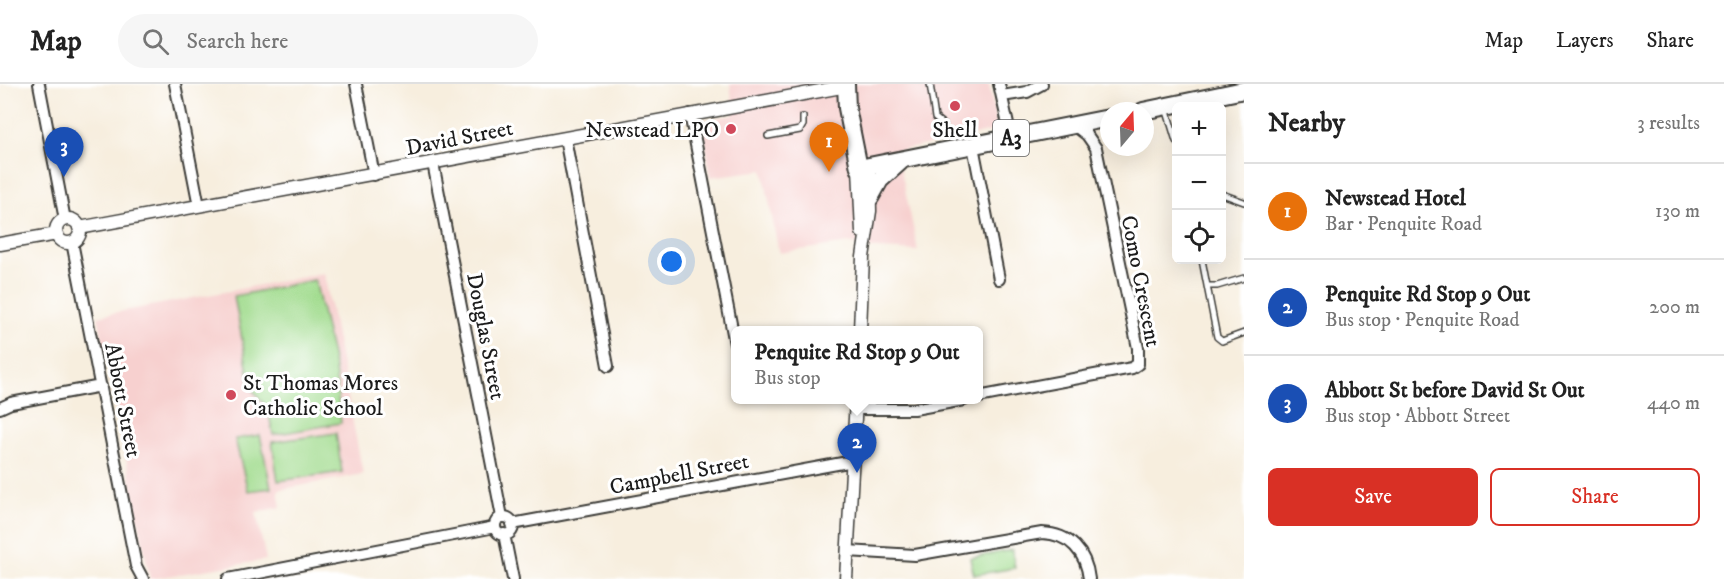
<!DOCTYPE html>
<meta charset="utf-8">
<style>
body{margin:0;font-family:"IM FELL DW Pica",serif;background:#f6f6f6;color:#222}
.controls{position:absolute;right:18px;top:18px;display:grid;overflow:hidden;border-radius:9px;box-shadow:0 6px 24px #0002}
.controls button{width:54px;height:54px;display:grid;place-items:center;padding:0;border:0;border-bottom:2px solid #e0e0e0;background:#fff;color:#222;font:30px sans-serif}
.compass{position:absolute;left:1100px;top:18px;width:54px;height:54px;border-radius:50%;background:#fff;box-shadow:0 6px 24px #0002;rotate:19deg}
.you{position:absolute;left:672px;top:178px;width:21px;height:21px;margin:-15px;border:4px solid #fff;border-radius:50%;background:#1a73e8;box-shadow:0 0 0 9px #1a73e833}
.badge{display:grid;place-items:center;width:39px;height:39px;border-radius:50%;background:#d93025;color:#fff;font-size:20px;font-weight:700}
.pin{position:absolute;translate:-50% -50px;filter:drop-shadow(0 2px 3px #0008)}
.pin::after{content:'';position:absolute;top:32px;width:21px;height:18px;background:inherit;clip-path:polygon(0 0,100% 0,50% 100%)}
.popup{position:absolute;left:731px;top:242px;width:252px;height:78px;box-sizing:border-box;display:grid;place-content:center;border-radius:9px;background:#fff;filter:drop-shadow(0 2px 4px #0005);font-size:20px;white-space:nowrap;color:#767676}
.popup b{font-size:22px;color:#222}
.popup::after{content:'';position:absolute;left:50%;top:100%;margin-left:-12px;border:12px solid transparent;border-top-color:#fff}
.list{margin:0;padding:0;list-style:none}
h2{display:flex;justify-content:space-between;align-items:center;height:78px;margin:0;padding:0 24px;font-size:26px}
h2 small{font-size:20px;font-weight:400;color:#767676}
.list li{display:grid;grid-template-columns:39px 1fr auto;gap:18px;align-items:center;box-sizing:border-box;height:96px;padding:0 24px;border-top:2px solid #e0e0e0}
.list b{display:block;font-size:22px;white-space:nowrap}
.list p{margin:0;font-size:20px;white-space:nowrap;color:#767676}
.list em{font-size:20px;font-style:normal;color:#767676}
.actions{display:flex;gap:12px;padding:18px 24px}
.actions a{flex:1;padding:14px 0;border:2px solid #d93025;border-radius:9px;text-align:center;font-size:21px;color:#d93025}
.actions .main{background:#d93025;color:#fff}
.icon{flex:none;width:33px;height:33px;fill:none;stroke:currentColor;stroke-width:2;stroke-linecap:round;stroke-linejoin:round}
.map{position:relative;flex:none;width:1244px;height:495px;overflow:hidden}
header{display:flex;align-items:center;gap:36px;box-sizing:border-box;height:84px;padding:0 30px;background:#fff;border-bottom:2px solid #e0e0e0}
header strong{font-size:28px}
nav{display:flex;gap:33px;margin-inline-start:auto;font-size:21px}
.search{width:420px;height:54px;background:#f6f6f6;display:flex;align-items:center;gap:15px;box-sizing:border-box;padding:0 21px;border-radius:33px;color:#767676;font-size:22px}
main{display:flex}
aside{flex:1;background:#fff}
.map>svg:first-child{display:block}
.built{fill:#f7d0cf}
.green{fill:#a2dc8f;stroke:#5f7c56;stroke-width:1.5}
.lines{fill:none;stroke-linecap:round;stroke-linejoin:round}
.service-casing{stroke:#3d3c39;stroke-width:8}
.minor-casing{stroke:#3d3c39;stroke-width:14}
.tertiary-casing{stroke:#3d3c39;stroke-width:15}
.trunk-casing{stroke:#3d3c39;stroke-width:20}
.service{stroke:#fff;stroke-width:5}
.minor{stroke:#fff;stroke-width:10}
.tertiary{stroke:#fff;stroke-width:12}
.trunk{stroke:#fff;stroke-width:16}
.poi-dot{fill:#d1495b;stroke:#fff;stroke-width:2}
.labels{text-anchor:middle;stroke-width:6;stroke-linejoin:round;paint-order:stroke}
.shield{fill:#fff;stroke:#606060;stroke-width:1.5}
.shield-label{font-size:21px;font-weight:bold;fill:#1c1c1c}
.poi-label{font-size:22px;fill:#1c1c1c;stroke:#fff;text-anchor:end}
.street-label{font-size:22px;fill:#1c1c1c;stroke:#fff}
</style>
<header>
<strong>Map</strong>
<div class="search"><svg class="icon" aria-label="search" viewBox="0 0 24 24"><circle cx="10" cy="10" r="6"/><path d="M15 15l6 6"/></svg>Search here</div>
<nav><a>Map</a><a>Layers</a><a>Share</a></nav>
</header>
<main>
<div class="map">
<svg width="1244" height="495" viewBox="0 0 1244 495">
<rect width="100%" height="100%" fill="#fff"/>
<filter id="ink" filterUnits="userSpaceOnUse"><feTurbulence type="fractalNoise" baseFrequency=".0167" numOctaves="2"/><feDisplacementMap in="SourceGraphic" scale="12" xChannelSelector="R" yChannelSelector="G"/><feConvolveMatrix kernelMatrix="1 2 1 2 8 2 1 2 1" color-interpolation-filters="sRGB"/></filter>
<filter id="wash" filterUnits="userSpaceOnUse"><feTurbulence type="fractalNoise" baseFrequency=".008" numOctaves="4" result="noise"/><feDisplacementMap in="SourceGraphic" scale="24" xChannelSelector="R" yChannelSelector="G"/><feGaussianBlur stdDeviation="1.35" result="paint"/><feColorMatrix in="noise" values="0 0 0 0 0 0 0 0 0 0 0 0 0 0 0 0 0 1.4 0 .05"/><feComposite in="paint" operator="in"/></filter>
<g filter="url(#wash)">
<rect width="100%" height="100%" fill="#f7eede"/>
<path class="built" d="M 730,0 L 989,0 L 998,46 L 897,67 L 918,167 L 877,165 L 848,159 L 779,169 L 763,86 L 710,93 L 703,37 L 734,31 Z
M 324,189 L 363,390 L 278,406 L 281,423 L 256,428 L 266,476 L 150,495 L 98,232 Z"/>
<path class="green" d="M 315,196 L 335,285 L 341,339 L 273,351 L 268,325 L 251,304 L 234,212 Z
M 336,349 L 342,388 L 278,397 L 272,358 Z
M 260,351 L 271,404 L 248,407 L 235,355 Z
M 1012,466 L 1015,484 L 974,491 L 970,474 Z"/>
</g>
<g filter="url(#ink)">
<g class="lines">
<g class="service-casing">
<path id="service" d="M 930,0 L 935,34 L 944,41
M 1166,24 L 1176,57
M 768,52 L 800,46 L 803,41 L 803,33
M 1222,110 L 1244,118
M 1202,176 L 1217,253 L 1222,257 L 1244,249
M 1207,202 L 1217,202 L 1244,194"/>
</g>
<g class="minor-casing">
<path id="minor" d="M 39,0 L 65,136
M 175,0 L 199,122
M 356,0 L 374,91
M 999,0 L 1011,54
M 1002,12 L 1027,8 L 1042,0
M 690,30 L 735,260
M 565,54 L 608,282
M 973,62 L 999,195
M 433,79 L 502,433
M 72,158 L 136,482 L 143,495
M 978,313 L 1132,284 L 1138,280 L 1138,264 L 1096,64 L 1087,51 L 1074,41
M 0,324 L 11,319 L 101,302
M 856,325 L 914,325 L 964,316
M495 442a9 9 0 1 1 18 0a9 9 0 1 1-18 0Z
M 512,440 L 853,377
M 504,450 L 513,495
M 847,467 L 915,471 L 1042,449 C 1070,450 1086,468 1089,495
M 228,495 L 495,443"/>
</g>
<g class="tertiary-casing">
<path id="tertiary" d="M 859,84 L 862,148
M56 147a12 12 0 1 1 24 0a12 12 0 1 1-24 0Z
M 79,144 L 847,2
M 0,160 L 57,150
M 860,246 L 863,173 L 870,127 L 869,83
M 846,495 L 856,316"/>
</g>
<g class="trunk-casing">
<path id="trunk" d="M 846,0 L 847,24 L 859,84 L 1109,34
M 1143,27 L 1244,6
M 870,114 L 880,96 L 900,78"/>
</g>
<use href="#service" class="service"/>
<use href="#minor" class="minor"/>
<use href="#tertiary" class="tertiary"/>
<use href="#trunk" class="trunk"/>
</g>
</g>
<g class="poi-dot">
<circle cx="955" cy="22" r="6"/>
<circle cx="731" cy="45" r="6"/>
<circle cx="231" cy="311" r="6"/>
</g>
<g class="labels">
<rect class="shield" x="993" y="36" width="36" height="36" rx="4.5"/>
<g class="shield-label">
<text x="1011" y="61">A3</text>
</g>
<g class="poi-label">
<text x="719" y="53">Newstead LPO</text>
<text x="955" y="53" text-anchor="middle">Shell</text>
<text x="243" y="306" text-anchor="start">St Thomas Mores<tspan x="243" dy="25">Catholic School</tspan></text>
</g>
<g class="street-label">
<text transform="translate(459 53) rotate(-11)" y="8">David Street</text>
<text transform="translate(1142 197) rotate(79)" y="8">Como Crescent</text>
<text transform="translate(487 252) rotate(79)" y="8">Douglas Street</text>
<text transform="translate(124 316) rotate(79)" y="8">Abbott Street</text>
<text transform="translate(679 389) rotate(-11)" y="8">Campbell Street</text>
</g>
</g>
</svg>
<div class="controls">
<button>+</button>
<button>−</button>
<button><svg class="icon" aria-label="locate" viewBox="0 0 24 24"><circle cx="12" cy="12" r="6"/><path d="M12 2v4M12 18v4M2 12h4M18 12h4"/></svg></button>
</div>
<svg class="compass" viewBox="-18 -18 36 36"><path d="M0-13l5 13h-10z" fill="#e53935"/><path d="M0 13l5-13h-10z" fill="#767676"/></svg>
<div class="you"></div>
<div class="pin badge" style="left:829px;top:88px;background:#e8710a">1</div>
<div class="pin badge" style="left:857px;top:389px;background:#1a4fb4">2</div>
<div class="popup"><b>Penquite Rd Stop 9 Out</b>Bus stop</div>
<div class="pin badge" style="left:64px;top:93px;background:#1a4fb4">3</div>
</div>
<aside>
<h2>Nearby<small>3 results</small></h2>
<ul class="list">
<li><span class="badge" style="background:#e8710a">1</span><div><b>Newstead Hotel</b><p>Bar · Penquite Road</p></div><em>130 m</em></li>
<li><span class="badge" style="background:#1a4fb4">2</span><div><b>Penquite Rd Stop 9 Out</b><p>Bus stop · Penquite Road</p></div><em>200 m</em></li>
<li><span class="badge" style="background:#1a4fb4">3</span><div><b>Abbott St before David St Out</b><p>Bus stop · Abbott Street</p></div><em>440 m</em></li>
</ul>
<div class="actions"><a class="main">Save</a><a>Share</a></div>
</aside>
</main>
